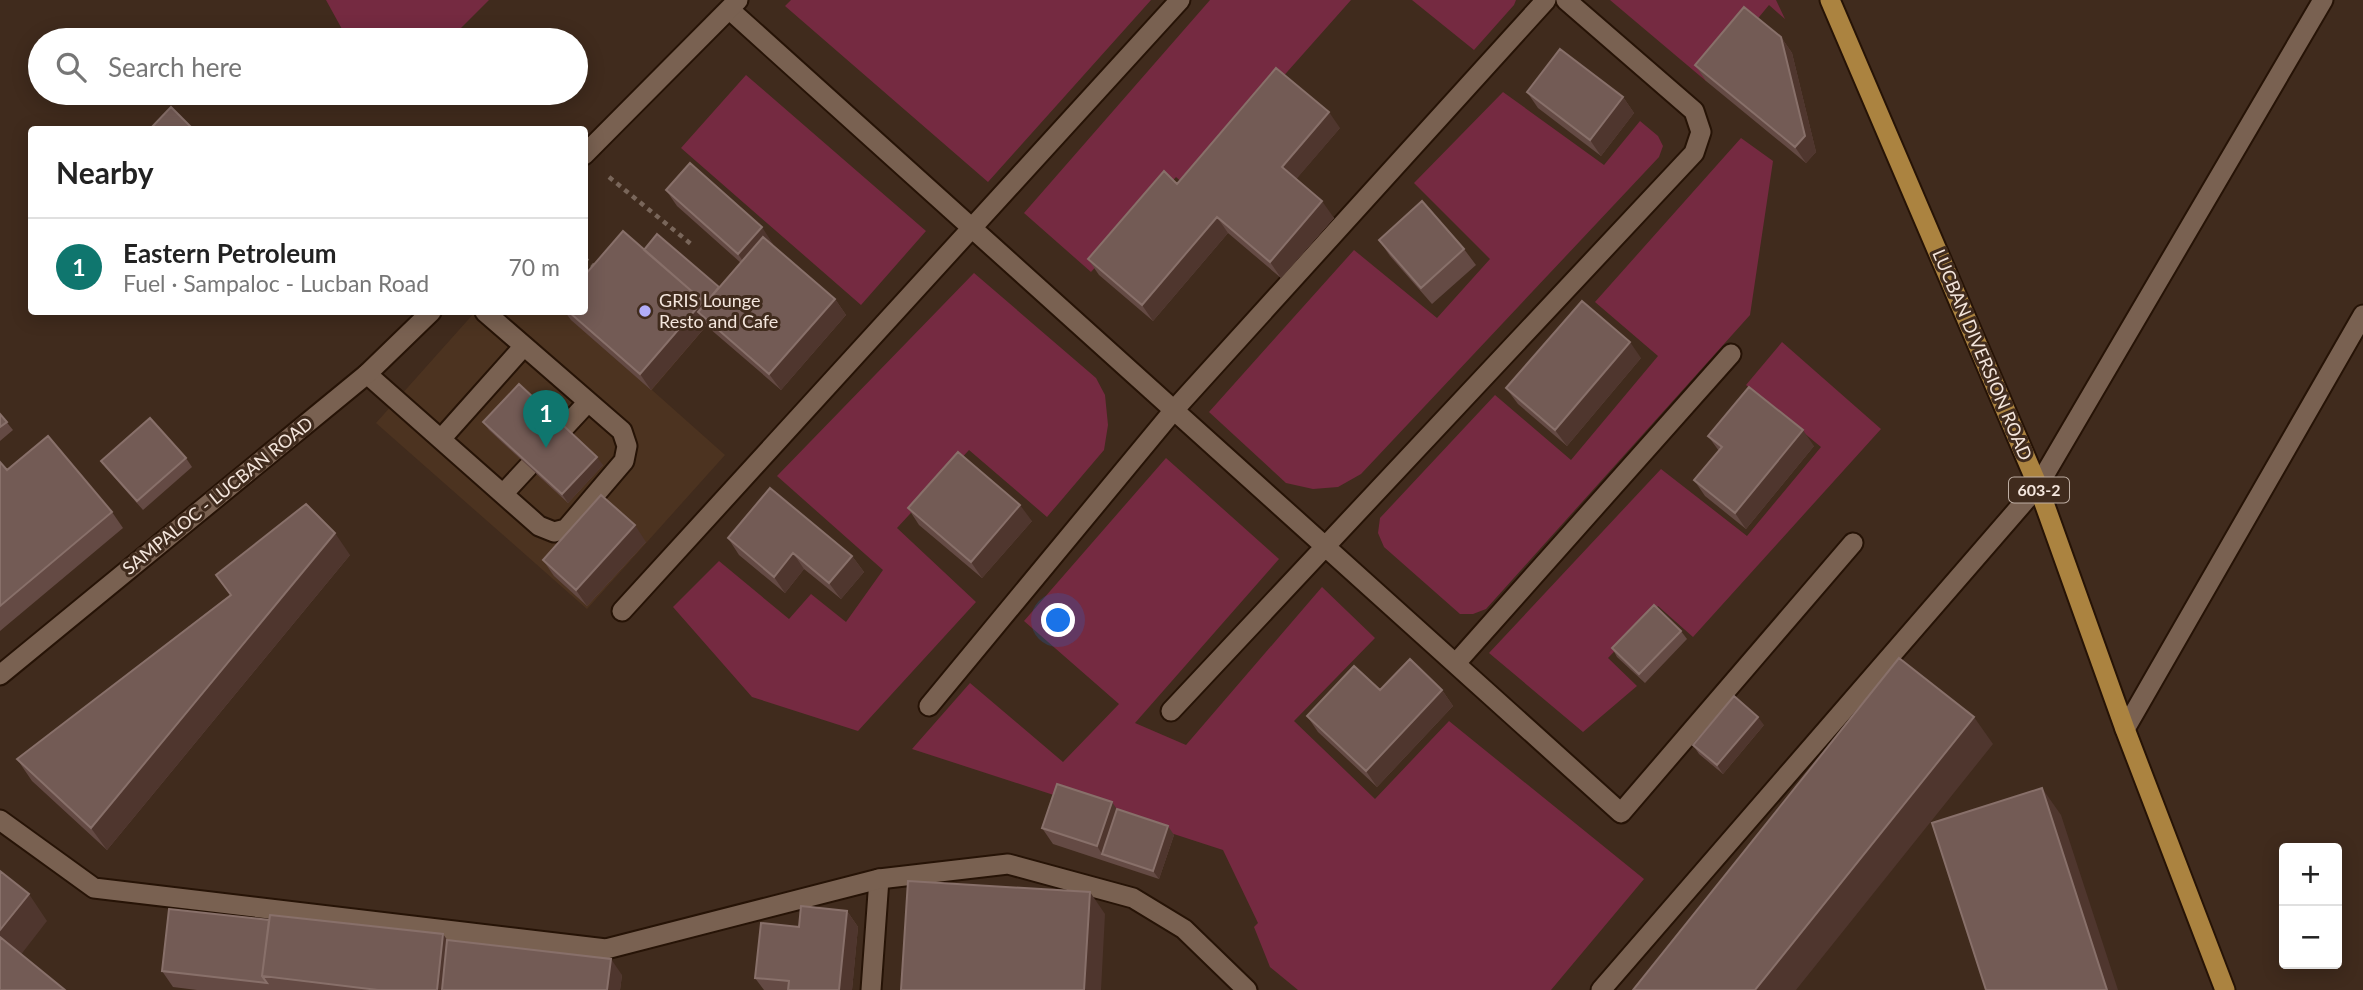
<!DOCTYPE html>
<meta charset="utf-8">
<style>
body{margin:0;font-family:Lato,sans-serif;background:#f2f2f2;color:#222}
.controls{position:absolute;right:21px;bottom:21px;display:grid;overflow:hidden;border-radius:7px;box-shadow:0 4px 18px #0003}
.controls button{width:63px;height:63px;display:grid;place-items:center;padding:0;border:0;border-bottom:2px solid #e0e0e0;background:#fff;color:#222;font:35px sans-serif}
.you{position:absolute;left:1059px;top:621px;width:24px;height:24px;margin:-18px;border:5px solid #fff;border-radius:50%;background:#1a73e8;box-shadow:0 0 0 10px #1a73e833}
.badge{display:grid;place-items:center;width:46px;height:46px;border-radius:50%;background:#0f766e;color:#fff;font-size:23px;font-weight:700}
.pin{position:absolute;translate:-50% -58px;filter:drop-shadow(0 2px 4px #0008)}
.pin::after{content:'';position:absolute;top:37px;width:24px;height:21px;background:inherit;clip-path:polygon(0 0,100% 0,50% 100%)}
.list{margin:0;padding:0;list-style:none}
h2{display:flex;justify-content:space-between;align-items:center;height:91px;margin:0;padding:0 28px;font-size:30px}
h2 small{font-size:23px;font-weight:400;color:#767676}
.list li{display:grid;grid-template-columns:46px 1fr auto;gap:21px;align-items:center;box-sizing:border-box;height:98px;padding:0 28px;border-top:2px solid #e0e0e0}
.list b{display:block;font-size:26px;white-space:nowrap}
.list p{margin:0;font-size:23px;white-space:nowrap;color:#767676}
.list em{font-size:23px;font-style:normal;color:#767676}
.icon{flex:none;width:38px;height:38px;fill:none;stroke:currentColor;stroke-width:2;stroke-linecap:round;stroke-linejoin:round}
.map{position:relative;flex:none;width:2363px;height:990px;overflow:hidden}
.search{position:absolute;background:#fff;box-shadow:0 4px 18px #0003;left:28px;top:28px;width:560px;height:77px;display:flex;align-items:center;gap:18px;box-sizing:border-box;padding:0 24px;border-radius:38px;color:#767676;font-size:26px}
.panel{position:absolute;background:#fff;box-shadow:0 4px 18px #0003;left:28px;top:126px;width:560px;height:189px;border-radius:7px}
.map>svg:first-child{display:block}
.built{fill:#4c3320}
.green{fill:#752a41}
.lines{fill:none;stroke-linecap:round;stroke-linejoin:round}
.service-casing{stroke:#261306;stroke-width:23}
.minor-casing{stroke:#261306;stroke-width:23}
.secondary-casing{stroke:#261306;stroke-width:23}
.primary-casing{stroke:#261306;stroke-width:23}
.path{stroke:#79665a;stroke-width:4.5;stroke-dasharray:5 5;stroke-linecap:butt}
.service{stroke:#796151;stroke-width:19}
.minor{stroke:#796151;stroke-width:19}
.secondary{stroke:#796151;stroke-width:19}
.primary{stroke:#ab8340;stroke-width:19}
.wall{fill:#644a44}
.shaded-wall{fill:#4f362e}
.building{fill:#735b55;stroke:#88706a;stroke-width:2}
.poi-dot{fill:#b2adf9;stroke:#402b1d;stroke-width:2.5}
.labels{text-anchor:middle;stroke-width:6;stroke-linejoin:round;paint-order:stroke}
.shield{fill:#402b1d;stroke:#beaea3;stroke-width:2}
.shield-label{font-size:16px;font-weight:bold;fill:#f4e6dd}
.poi-label{font-size:18px;fill:#f4e6dd;stroke:#402b1d;text-anchor:start}
.street-label{font-size:18px;fill:#f4e6dd;stroke:#402b1d}
</style>
<div class="map">
<svg width="2363" height="990" viewBox="0 0 2363 990">
<rect width="100%" height="100%" fill="#402b1d"/>
<path class="built" d="M 475,312 L 584,312 L 714,317 L 652,390 L 725,455 L 587,609 L 376,423 Z"/>
<path class="green" d="M 326,0 L 489,0 L 449,40 L 348,40 Z
M 791,0 L 1151,0 L 988,182 L 785,6 Z
M 1210,0 L 1351,0 L 1186,186 L 1176,177 L 1091,272 L 1024,213 Z
M 1412,0 L 1516,0 L 1514,5 L 1474,50 Z
M 1610,0 L 1776,0 L 1785,19 L 1769,5 L 1706,81 Z
M 746,75 L 926,231 L 861,305 L 681,148 Z
M 1503,92 L 1604,165 L 1640,121 L 1658,136 L 1663,146 L 1659,157 L 1361,474 L 1338,487 L 1313,489 L 1286,483 L 1209,412 L 1354,250 L 1437,318 L 1490,259 L 1414,183 Z
M 1741,138 L 1773,161 L 1750,315 L 1486,609 L 1473,614 L 1460,614 L 1384,547 L 1378,533 L 1380,518 L 1495,395 L 1571,460 L 1658,356 L 1595,302 Z
M 974,273 L 1096,378 L 1105,395 L 1108,425 L 1104,450 L 1047,517 L 969,450 L 897,528 L 976,602 L 858,731 L 752,697 L 673,607 L 719,561 L 789,619 L 811,594 L 846,622 L 883,570 L 777,476 Z
M 1782,342 L 1881,429 L 1693,637 L 1658,606 L 1608,658 L 1637,686 L 1583,732 L 1489,653 L 1661,469 L 1747,536 L 1821,447 L 1746,385 Z
M 1166,458 L 1279,559 L 1135,723 L 1186,745 L 1322,587 L 1375,638 L 1294,721 L 1375,799 L 1449,721 L 1644,879 L 1551,990 L 1298,990 L 1270,967 L 1254,927 L 1258,923 L 1223,850 L 912,749 L 970,683 L 1063,762 L 1119,704 L 1024,621 Z"/>
<g class="lines">
<g class="service-casing">
<path id="service" d="M 367,374 L 539,526 L 554,532 L 566,529 L 624,461 L 627,446 L 622,431 L 485,312
M 563,429 L 588,402
M 441,439 L 524,346
M 503,494 L 528,467
M 871,990 L 879,879"/>
</g>
<g class="minor-casing">
<path id="minor" d="M 730,10 L 1621,813 L 1853,543
M 622,611 L 1180,0
M 1456,663 L 1731,354
M 929,706 L 1174,410 L 1546,0
M 1171,711 L 1694,153 L 1701,132 L 1694,111 L 1566,0
M 2125,729 L 2363,315
M 0,820 L 94,888 L 606,949 L 879,879 L 1008,864 L 1133,898 L 1184,929 L 1247,990
M 1601,990 L 2038,486 L 2323,0"/>
</g>
<g class="secondary-casing">
<path id="secondary" d="M 584,155 L 738,0
M 0,675 L 367,374 L 431,312"/>
</g>
<g class="primary-casing">
<path id="primary" d="M 1830,0 L 2038,486 L 2125,729 L 2225,990"/>
</g>
<path class="path" d="M 609,177 L 691,244
M 584,258 L 597,269"/>
<use href="#service" class="service"/>
<use href="#minor" class="minor"/>
<use href="#secondary" class="secondary"/>
<use href="#primary" class="primary"/>
</g>
<path class="wall" d="M 1781,37 L 1792,53 L 1816,152 L 1806,163 L 1706,81 L 1695,65 Z
M 1527,92 L 1623,97 L 1634,113 L 1601,156 L 1538,108 Z
M 1340,128 L 1296,179 L 1334,218 L 1281,278 L 1228,233 L 1153,321 L 1099,275 L 1088,259 L 1177,184 Z
M 666,190 L 773,244 L 772,245 L 835,299 L 846,315 L 781,390 L 709,328 L 707,325 L 651,390 L 571,320 L 565,312 L 584,312 L 644,250 L 719,287 L 741,263 L 677,206 Z
M 1379,240 L 1464,249 L 1476,265 L 1432,304 L 1390,256 Z
M 1641,358 L 1567,446 L 1518,404 L 1506,388 Z
M 0,414 L 13,430 L 0,441 Z
M 483,422 L 603,465 L 568,503 L 489,430 Z
M 1708,436 L 1814,446 L 1746,529 L 1705,496 L 1694,480 L 1719,451 Z
M 186,458 L 192,467 L 143,510 L 107,469 L 101,461 Z
M 0,462 L 7,470 L 112,512 L 123,528 L 0,631 Z
M 908,508 L 1032,521 L 982,578 L 919,525 Z
M 728,538 L 852,556 L 864,572 L 841,599 L 804,569 L 785,593 L 739,555 Z
M 646,542 L 587,606 L 554,576 L 543,560 Z
M 350,555 L 107,850 L 32,781 L 17,759 L 230,595 L 216,575 Z
M 1681,631 L 1687,639 L 1645,683 L 1617,657 L 1612,648 Z
M 1380,690 L 1442,690 L 1453,706 L 1377,787 L 1318,732 L 1307,716 Z
M 1764,725 L 1723,774 L 1699,754 L 1693,745 Z
M 1117,809 L 1174,835 L 1159,879 L 1053,844 L 1042,828 Z
M 847,911 L 858,927 L 852,990 L 764,990 L 755,978 L 799,927 Z
M 269,920 L 443,934 L 447,940 L 622,975 L 620,990 L 197,990 L 173,987 L 162,971 Z"/>
<path class="shaded-wall" d="M 1781,37 L 1792,53 L 1816,152 L 1806,163 L 1795,147 Z
M 1623,97 L 1634,113 L 1601,156 L 1590,140 Z
M 1329,112 L 1340,128 L 1293,183 L 1282,167 Z
M 1322,201 L 1334,218 L 1281,278 L 1270,262 Z
M 1217,217 L 1228,233 L 1153,321 L 1142,305 Z
M 762,227 L 773,244 L 749,270 L 738,254 Z
M 835,299 L 846,315 L 781,390 L 769,374 Z
M 703,301 L 708,308 L 698,312 L 707,325 L 651,390 L 640,374 Z
M 1630,342 L 1641,358 L 1567,446 L 1555,430 Z
M 1803,430 L 1814,446 L 1746,529 L 1735,513 Z
M 597,457 L 603,465 L 568,503 L 562,494 Z
M 1020,505 L 1032,521 L 982,578 L 971,562 Z
M 635,525 L 646,542 L 587,606 L 576,590 Z
M 335,533 L 350,555 L 107,850 L 91,828 Z
M 793,553 L 804,569 L 785,593 L 774,577 Z
M 852,556 L 864,572 L 841,599 L 829,583 Z
M 1442,690 L 1453,706 L 1377,787 L 1366,771 Z
M 1758,717 L 1764,725 L 1723,774 L 1717,765 Z
M 1974,717 L 1993,744 L 1796,990 L 1755,990 Z
M 2042,788 L 2061,815 L 2118,990 L 2107,990 Z
M 1112,802 L 1123,818 L 1102,854 L 1097,846 Z
M 1168,826 L 1174,835 L 1159,879 L 1153,871 Z
M 1090,892 L 1105,914 L 1101,990 L 1084,990 Z
M 29,894 L 47,921 L 16,961 L 0,939 L 0,930 Z
M 847,911 L 858,927 L 852,990 L 839,990 Z
M 443,934 L 459,957 L 455,990 L 437,990 Z
M 611,959 L 622,975 L 620,990 L 607,990 Z"/>
<path class="building" d="M 1744,7 L 1781,37 L 1805,136 L 1795,147 L 1695,65 Z
M 1560,49 L 1623,97 L 1590,140 L 1527,92 Z
M 1276,68 L 1329,112 L 1282,167 L 1322,201 L 1270,262 L 1217,217 L 1142,305 L 1088,259 L 1164,171 L 1177,184 Z
M 171,107 L 194,130 L 149,130 Z
M 690,163 L 762,227 L 738,254 L 666,190 Z
M 1422,201 L 1464,249 L 1421,288 L 1379,240 Z
M 623,231 L 703,301 L 640,374 L 569,312 L 584,312 L 584,276 Z
M 657,234 L 719,287 L 705,304 L 703,301 L 644,250 Z
M 763,237 L 835,299 L 769,374 L 698,312 Z
M 1582,301 L 1630,342 L 1555,430 L 1506,388 Z
M 519,384 L 597,457 L 562,494 L 483,422 Z
M 1749,387 L 1803,430 L 1735,513 L 1694,480 L 1722,447 L 1708,436 Z
M 0,414 L 7,422 L 0,427 Z
M 150,418 L 186,458 L 137,501 L 101,461 Z
M 48,436 L 112,512 L 0,606 L 0,462 L 7,470 Z
M 958,452 L 1020,505 L 971,562 L 908,508 Z
M 770,488 L 852,556 L 829,583 L 793,553 L 774,577 L 728,538 Z
M 601,495 L 635,525 L 576,590 L 543,560 Z
M 306,504 L 335,533 L 91,828 L 17,759 L 231,595 L 216,575 Z
M 1654,605 L 1681,631 L 1639,674 L 1612,648 Z
M 1899,658 L 1974,717 L 1755,990 L 1633,990 Z
M 1410,659 L 1442,690 L 1366,771 L 1307,716 L 1354,666 L 1380,690 Z
M 1734,696 L 1758,717 L 1717,765 L 1693,745 Z
M 1057,784 L 1112,802 L 1097,846 L 1042,828 Z
M 2042,788 L 2107,990 L 1986,990 L 1932,823 Z
M 1117,809 L 1168,826 L 1153,871 L 1102,854 Z
M 0,871 L 29,894 L 0,930 Z
M 908,881 L 1090,892 L 1084,990 L 901,990 Z
M 801,906 L 847,911 L 839,990 L 788,990 L 789,981 L 755,978 L 761,923 L 799,927 Z
M 169,909 L 269,920 L 262,976 L 267,983 L 162,971 Z
M 270,915 L 443,934 L 437,990 L 378,990 L 262,976 Z
M 0,937 L 65,990 L 0,990 Z
M 447,940 L 611,959 L 607,990 L 442,990 Z"/>
<circle class="poi-dot" cx="645" cy="311" r="7"/>
<g class="labels">
<rect class="shield" x="2009" y="477.5" width="60" height="25" rx="5"/>
<g class="shield-label">
<text x="2039" y="496">603-2</text>
</g>
<g class="poi-label">
<text x="659" y="307">GRIS Lounge<tspan x="659" dy="21">Resto and Cafe</tspan></text>
</g>
<g class="street-label">
<text transform="translate(1982 355) rotate(67)" y="6">LUCBAN DIVERSION ROAD</text>
<text transform="translate(218 496) rotate(-39)" y="6">SAMPALOC - LUCBAN ROAD</text>
</g>
</g>
</svg>
<div class="controls">
<button>+</button>
<button>−</button>
</div>
<div class="you"></div>
<div class="pin badge" style="left:546px;top:448px">1</div>
<div class="search"><svg class="icon" aria-label="search" viewBox="0 0 24 24"><circle cx="10" cy="10" r="6"/><path d="M15 15l6 6"/></svg>Search here</div>
<section class="panel">
<h2>Nearby<small></small></h2>
<ul class="list">
<li><span class="badge">1</span><div><b>Eastern Petroleum</b><p>Fuel · Sampaloc - Lucban Road</p></div><em>70 m</em></li>
</ul>
</section>
</div>
